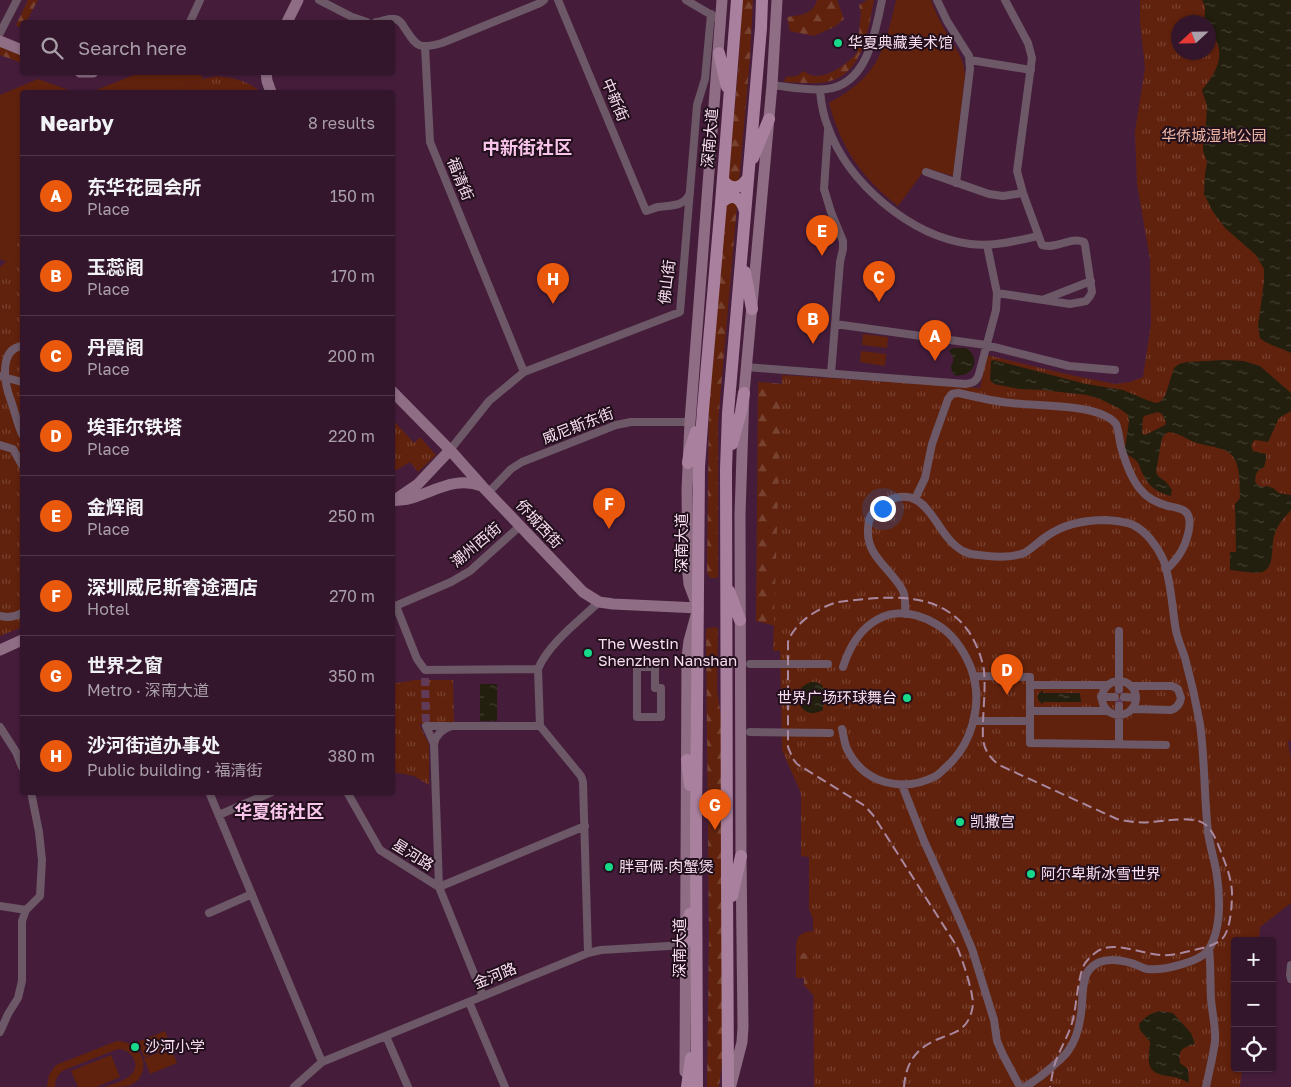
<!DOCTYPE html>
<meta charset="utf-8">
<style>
body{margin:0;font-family:"Golos Text","Noto Sans SC",sans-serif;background:#3f2338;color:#f1f3f6}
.controls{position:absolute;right:15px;bottom:15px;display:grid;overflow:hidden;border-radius:5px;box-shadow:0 1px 4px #0004}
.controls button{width:45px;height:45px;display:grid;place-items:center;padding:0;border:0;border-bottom:1px solid #4e3548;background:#34162c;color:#f1f3f6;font:25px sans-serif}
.compass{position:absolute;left:1171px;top:15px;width:45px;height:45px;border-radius:50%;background:#34162c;box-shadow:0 1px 4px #0004;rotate:248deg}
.you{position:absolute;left:882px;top:508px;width:18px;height:18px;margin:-12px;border:4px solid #fff;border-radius:50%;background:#1a73e8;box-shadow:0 0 0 8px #1a73e833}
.badge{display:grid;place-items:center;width:32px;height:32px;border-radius:50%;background:#ea580c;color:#fff;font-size:16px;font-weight:700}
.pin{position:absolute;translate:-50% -41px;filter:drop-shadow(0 1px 2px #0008)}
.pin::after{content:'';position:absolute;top:26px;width:18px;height:15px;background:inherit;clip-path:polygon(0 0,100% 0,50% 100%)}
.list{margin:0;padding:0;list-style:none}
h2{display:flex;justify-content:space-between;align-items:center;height:65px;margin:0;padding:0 20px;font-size:21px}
h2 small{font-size:16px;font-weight:400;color:#a99fa9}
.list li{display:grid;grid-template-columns:32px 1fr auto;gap:15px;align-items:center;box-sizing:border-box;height:80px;padding:0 20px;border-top:1px solid #4e3548}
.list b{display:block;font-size:19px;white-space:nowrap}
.list p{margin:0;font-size:16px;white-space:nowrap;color:#a99fa9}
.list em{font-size:16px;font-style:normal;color:#a99fa9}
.icon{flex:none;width:28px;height:28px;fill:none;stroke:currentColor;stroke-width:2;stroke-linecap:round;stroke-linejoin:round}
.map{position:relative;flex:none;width:1291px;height:1087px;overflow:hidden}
.search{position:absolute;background:#34162c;box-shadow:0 1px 4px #0004;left:20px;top:20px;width:375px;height:55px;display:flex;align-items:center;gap:12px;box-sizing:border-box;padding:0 18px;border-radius:5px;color:#a99fa9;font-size:19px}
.panel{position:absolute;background:#34162c;box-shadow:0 1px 4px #0004;left:20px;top:90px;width:375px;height:705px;border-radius:5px}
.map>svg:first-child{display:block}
.forest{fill:url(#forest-firs)}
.park{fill:url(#park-tufts);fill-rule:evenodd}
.garden{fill:#61220d}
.water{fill:url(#water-ripples);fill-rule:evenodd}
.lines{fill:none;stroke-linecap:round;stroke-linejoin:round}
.street-tunnel{stroke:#603a56;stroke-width:8;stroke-dasharray:8 4;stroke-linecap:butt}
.street{stroke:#6c5866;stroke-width:8}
.secondary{stroke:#8f6e85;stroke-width:11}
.primary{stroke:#a9809d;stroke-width:12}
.rail{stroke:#a988a0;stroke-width:2;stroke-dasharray:10 5;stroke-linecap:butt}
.poi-dot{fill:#17d989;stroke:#210f1c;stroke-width:2}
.labels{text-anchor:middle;stroke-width:4;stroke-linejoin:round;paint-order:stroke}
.poi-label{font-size:15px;fill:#f9def0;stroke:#210f1c;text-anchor:start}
.street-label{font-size:15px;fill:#f9def0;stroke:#210f1c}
.park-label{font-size:15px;fill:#f2b9a7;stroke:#210f1c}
.quarter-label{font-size:18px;font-weight:bold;fill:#f9c4e9;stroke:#210f1c}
</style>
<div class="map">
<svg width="1291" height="1087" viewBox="0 0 1291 1087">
<defs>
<pattern id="forest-firs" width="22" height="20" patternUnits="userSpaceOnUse" patternTransform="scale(1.25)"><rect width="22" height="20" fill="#61220d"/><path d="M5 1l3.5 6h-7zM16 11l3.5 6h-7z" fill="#784231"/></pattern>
<pattern id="park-tufts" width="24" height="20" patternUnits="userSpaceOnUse" patternTransform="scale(1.25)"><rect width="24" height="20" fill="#61220d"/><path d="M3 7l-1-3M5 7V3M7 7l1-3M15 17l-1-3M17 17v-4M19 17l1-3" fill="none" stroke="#784231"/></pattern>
<pattern id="water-ripples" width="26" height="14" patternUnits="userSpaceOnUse" patternTransform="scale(1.25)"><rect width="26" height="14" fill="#231f0e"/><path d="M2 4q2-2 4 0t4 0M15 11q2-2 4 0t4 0" fill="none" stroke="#443f31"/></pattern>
</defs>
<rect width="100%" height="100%" fill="#451d3b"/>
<path class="forest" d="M 28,0 L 38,0 L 26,22 L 22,22 L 22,28 L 16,25 Z
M 742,0 L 753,0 L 750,57 L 720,399 L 718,425 L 718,575 L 717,578 L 710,578 L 707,572 L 709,401 L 739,58 Z
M 817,0 L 837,0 L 844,19 L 834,27 L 814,36 L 790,31 L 787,17 C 800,15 813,15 817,0 Z
M 867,0 L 874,0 C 867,34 863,80 819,83 C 808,84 795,82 784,82 L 786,77 L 797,76 L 803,71 C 806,72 808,74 810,75 C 826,80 847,64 857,53 L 861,12 L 859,5 Z
M 0,43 L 22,53 L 22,63 L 0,55 Z
M 758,382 L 887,392 L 783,628 L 756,621 Z
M 716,627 L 718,629 L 717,690 L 722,724 L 725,1038 L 719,1087 L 707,1087 L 709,935 L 706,630 L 708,628 Z
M 796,953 L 814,953 L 814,996 L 804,985 L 804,978 L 796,978 Z"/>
<path class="park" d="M 1140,0 L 1291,0 L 1291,740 L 1288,742 L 1291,760 L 1291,903 L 1260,927 L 1259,941 L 1235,941 L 1235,1068 L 1242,1068 L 1240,1087 L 814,1087 L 813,926 L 813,919 L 809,909 L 809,857 L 801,856 L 801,793 L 782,750 L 780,651 L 773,651 L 782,375 L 980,388 L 987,355 L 1066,374 L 1115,384 L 1130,382 L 1143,377 L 1151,324 L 1150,259 L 1137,184 L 1135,132 L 1145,68 L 1140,21 ZM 1178,22 L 1208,22 L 1208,52 L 1178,52 Z
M 217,76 C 234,78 248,81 261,92 L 171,92 L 203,79 Z
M 22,231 L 22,627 L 0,636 L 0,267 C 12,258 17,245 22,231 Z
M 393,420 L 414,443 L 420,437 L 436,455 L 418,472 L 410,462 L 393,472 Z
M 415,680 L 453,680 L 454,723 L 419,724 L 429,744 L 429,785 L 414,776 L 393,772 L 392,684 Z"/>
<path class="garden" d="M 896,0 L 931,0 C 935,11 940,22 946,32 C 955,48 964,57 965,75 L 953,176 L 926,168 L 898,206 C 862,178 841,148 829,103 C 879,76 884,51 896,0 Z
M 139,73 L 200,73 L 203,79 L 171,92 L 91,92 Z
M 38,79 L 74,92 L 22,92 L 22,231 L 16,248 L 7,262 L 0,259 L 0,95 Z
M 863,334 L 888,337 L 887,348 L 862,345 Z
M 861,351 L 886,354 L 885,366 L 860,362 Z
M 833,686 L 846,688 L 846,708 L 833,708 Z
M 1138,713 L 1168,713 L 1167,742 L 1033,741 L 1032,714 L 1100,714 L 1113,721 L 1122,722 L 1131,718 Z
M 814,931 L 814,953 L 796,953 C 796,938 797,932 814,931 Z
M 165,1031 L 171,1047 L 144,1057 L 138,1042 Z
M 117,1041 C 145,1041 154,1077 128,1086 C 121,1087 112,1087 104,1087 C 112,1084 125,1081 131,1075 C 142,1064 131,1049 118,1049 L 64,1070 C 58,1074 55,1079 55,1087 L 47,1087 L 49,1075 L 56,1065 Z
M 171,1048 L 177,1063 L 150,1074 L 144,1058 Z
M 111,1055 L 120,1077 L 96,1087 L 78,1087 L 71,1071 Z"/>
<path class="water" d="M 1202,0 L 1291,0 L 1291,353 C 1282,348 1267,345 1260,338 L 1258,326 L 1264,281 L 1264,269 L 1256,255 L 1225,228 L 1213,212 L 1204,194 L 1205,174 L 1207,162 L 1203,151 L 1203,146 L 1205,138 L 1207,106 L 1202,90 C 1214,76 1225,58 1216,40 C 1214,34 1208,29 1208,22 L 1205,22 C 1203,13 1208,10 1202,0 Z
M 953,348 L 966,348 C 983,359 972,379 954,375 C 947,364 955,364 953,357 C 952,355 950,353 949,350 Z
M 994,360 L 1086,384 L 1123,390 L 1147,400 L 1156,403 L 1160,402 L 1165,396 L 1174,368 L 1179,364 L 1187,362 L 1225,360 L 1244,361 L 1260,366 L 1291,393 L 1291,411 L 1279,418 L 1268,442 L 1255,440 C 1251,443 1251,446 1253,451 L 1266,454 L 1266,460 L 1264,467 L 1259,470 L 1256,474 L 1255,482 L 1258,485 L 1262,487 L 1267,486 L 1273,488 L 1279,493 L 1291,495 L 1291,510 C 1285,517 1278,524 1275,533 C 1270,545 1276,568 1262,572 C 1253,574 1240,571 1230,570 L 1230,552 L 1236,552 L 1235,504 L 1240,498 C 1239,481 1242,457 1224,450 C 1215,446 1206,446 1197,443 C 1187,440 1180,433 1169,432 L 1165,434 L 1162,438 L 1156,472 L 1158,476 L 1166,482 L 1172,490 L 1171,496 C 1161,494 1150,488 1145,478 C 1137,465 1143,463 1126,454 L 1125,448 L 1129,421 L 1127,414 L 1120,409 L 1100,399 L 1087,395 L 1042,390 L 1019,389 L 994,384 L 990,380 L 991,361 ZM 1158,412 L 1162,414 L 1166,422 L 1165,425 L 1145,435 L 1142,434 L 1143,418 L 1144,416 Z
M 811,682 L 816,682 L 822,685 L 824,691 L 832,692 L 832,702 L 825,703 L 823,706 L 823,710 C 800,723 787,689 811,682 Z
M 480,684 L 497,684 L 497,721 L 480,721 Z
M 1043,690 L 1043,693 L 1080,693 L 1081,702 L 1043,702 L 1043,704 C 1038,702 1036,697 1039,693 Z
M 1160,1011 L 1173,1013 L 1191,1033 L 1195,1044 C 1183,1048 1178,1048 1180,1063 L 1188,1069 L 1189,1083 C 1185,1081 1182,1079 1178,1078 C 1169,1075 1154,1077 1150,1066 C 1147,1059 1150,1049 1150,1042 L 1140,1030 L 1139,1024 C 1145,1017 1150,1013 1160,1011 Z"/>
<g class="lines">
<path class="street-tunnel" d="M 425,678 L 426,726
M 1119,706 L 1119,689"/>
<path class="street" d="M 319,0 L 352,17 L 367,22
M 558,0 L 646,211 C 650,210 654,208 658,207 C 671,205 684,207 690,193
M 686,0 L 715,17
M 937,0 L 947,21 L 969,56 L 970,69 L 956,183
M 190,22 L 200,0
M 376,22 C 382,22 389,17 395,19 C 399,20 402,23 404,27 C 417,46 417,50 442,43 L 540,3 L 544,0
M 0,33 L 17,0
M 425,47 L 430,142 L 524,372
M 970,60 L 1031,70
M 772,85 C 790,87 809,91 827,89 C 868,84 875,32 882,0
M 820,90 C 821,103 823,115 828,127 C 848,183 910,236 970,244 C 993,247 1015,241 1038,236
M 828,130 L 824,189 L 831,212 L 843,241 L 843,249 L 840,262 L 831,374
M 926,172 L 989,194 L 1003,196 L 1023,193
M 997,293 L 1070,304 L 1086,301 L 1090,296 L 1092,292 L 1085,245 L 1084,242 C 1070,236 1056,250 1042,245 L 1023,193 L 1017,171 L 1032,58 L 1028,43 L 1005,0
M 1045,299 L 1091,281
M 835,324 L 986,345 L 1069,366 L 1115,370
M 22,346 C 0,349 3,380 11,401 C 15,412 17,423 22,434
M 746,367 L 966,384 C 973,383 977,381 979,374 L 996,310 L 997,293 L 987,245
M 0,376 L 22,382
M 0,445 L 13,449 L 22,465
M 450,450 L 489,401 L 524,372 L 680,312 L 697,105 L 705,79 L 711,14
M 489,492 L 511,469 L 522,462 L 616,425 L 631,422 L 690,422
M 915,499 L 925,478 L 932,444 L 948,399 L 952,394 L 958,393 C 973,396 988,400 1003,402 C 1031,407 1099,402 1116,424 C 1119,431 1119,439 1121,447 C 1125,461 1130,477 1140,489 C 1147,498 1157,503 1168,506 C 1173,507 1179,508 1183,510 C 1197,517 1185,546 1179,555 C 1175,561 1171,565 1166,570
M 396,606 L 417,659 L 425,670 L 538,669
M 393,607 L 451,582 L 470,571 L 520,526
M 905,614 C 905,606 906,598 903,591 C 892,569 866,557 868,529 C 868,517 874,508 885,502 C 929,479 934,536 963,551 C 967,553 974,555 979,555 C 993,557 1011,558 1024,553 C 1032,549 1039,541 1047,536 C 1064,524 1084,520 1106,520 C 1115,521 1125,521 1133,525 C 1146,531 1157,546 1163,559 C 1171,578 1172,609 1176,631 C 1178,640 1182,649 1185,658 C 1191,680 1196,702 1200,724 C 1205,760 1204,796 1208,832 C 1210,847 1215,861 1217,876 C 1220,898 1221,929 1209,949 C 1201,962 1162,971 1147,969 C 1141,968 1136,964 1131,963 C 1117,959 1099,957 1089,970 C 1082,978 1083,993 1082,1003 C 1081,1019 1078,1038 1068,1051 C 1064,1057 1057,1062 1052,1067 C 1043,1075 1035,1081 1025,1087
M 0,616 C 8,618 15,617 22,613
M 1119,631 L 1119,689
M 750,664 L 828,664
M 637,667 L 655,667 L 655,688 L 661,688 L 661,717 L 637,717 Z
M 974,676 L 1030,677 L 1030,743 L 1166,745
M1102 698a17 17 0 1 1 34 0a17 17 0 1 1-34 0Z
M 1030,685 L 1107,685
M 1131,686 L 1172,686 L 1178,689 L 1181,698 C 1180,704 1177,708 1171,710 L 1132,709
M 1101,697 L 1115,697
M 1124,697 L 1136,698
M 1030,711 L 1107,711
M 973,721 L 1030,721
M 540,726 L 452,726 C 442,729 436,734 434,744 L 439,887 L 585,826
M 0,727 L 16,752 L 22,767
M 842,729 C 844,736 844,744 848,751 C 865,784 903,793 936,776 C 939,774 942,771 945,768 C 972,745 984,703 971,668 C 964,651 952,633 936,624 C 891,598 857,623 843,667
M 750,732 L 830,733
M 434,744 L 426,726 L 448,726
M 1119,744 L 1119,706
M 902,785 L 924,841 L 959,918 L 972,949 L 994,1020 L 997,1041 L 1003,1055 L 1020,1087
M 209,792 L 322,1062
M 347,792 L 380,850 L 439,887 L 483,996
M 219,815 L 272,792
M 0,906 L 26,910
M 209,913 L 252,894
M 588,953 L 583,782 L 581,776 L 540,726 L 538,669 C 548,644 580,620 599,602
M 1291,965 L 1290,975 L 1291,979
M 469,1002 L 505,1087
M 0,1032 L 8,1014 L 18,998 L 22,981 L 22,921 L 26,910 L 40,896 L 42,860 L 39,832 L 31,792
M 386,1036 L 408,1087
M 294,1087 L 322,1062 L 588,953 L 601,950 L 685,945
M 1206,1087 C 1209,1072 1213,1057 1215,1041 C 1216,1027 1212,1013 1211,999 C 1210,982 1211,965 1209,949"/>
<path class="secondary" d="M 287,22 L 298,0
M 0,41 L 22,50
M 80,72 L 93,72
M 266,72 L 267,81 L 271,92
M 392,391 L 450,450 L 482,486 L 583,592 L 599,602 L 613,604 L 698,608
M 399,497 L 418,484 L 450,450
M 392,501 C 398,500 403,500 408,499 C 434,492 454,476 482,486
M 0,650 L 22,640
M 685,1072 L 687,658 L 689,641 L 698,608 L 689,584 L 688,574 L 687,490 L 690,422 L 722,0
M 731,1085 L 742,1042 L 743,1027 L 741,856 L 740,515 L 744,393 L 772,85 L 777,0"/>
<path class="primary" d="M 719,53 L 727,87
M 753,158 L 769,119
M 723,180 C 731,191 741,189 748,178
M 721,203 C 732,192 741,197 745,211
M 745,272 L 752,309
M 732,444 L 741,412 L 744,393
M 688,463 L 690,450 L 696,432
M 729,591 L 740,620
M 687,760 L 690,785
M 732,896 L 741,856
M 685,943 L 690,914
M 687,1087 L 691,1058
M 697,1087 L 696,829 L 699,467 L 703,410 L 721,203 L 737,0
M 728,1087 L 727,879 L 726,469 L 728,413 L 761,28 L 762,0"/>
<path class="rail" d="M 904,1087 C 906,1061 917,1047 941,1038 C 948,1035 956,1033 962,1028 C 969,1022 972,1013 973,1004 C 973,992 962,957 956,945 L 873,815 L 865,806 L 797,764 L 793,759 L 788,747 L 788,642 C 794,623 819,607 838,602 C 883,597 939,588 969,632 C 976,643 982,657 984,671 C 986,693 982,717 983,740 C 985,751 990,758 999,765 L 1117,819 C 1128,822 1140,823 1151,822 C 1165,821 1191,816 1203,823 C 1213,829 1217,842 1221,852 C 1226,865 1231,877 1232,892 C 1232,904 1231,930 1222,939 C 1215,945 1207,947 1198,949 C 1186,952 1173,956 1161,955 C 1141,954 1111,939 1095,953 C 1090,957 1085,962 1083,967 C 1077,984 1077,1002 1073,1019 C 1070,1033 1062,1045 1057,1058 C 1053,1067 1052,1077 1050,1087"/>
</g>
<g class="poi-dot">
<circle cx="838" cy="43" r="5"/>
<circle cx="588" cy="653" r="5"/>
<circle cx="907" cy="698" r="5"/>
<circle cx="960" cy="822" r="5"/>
<circle cx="609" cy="867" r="5"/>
<circle cx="1031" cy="874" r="5"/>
<circle cx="135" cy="1047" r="5"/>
</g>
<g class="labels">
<g class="poi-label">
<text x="848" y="48">华夏典藏美术馆</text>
<text x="598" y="649">The Westin<tspan x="598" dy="17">Shenzhen Nanshan</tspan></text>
<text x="897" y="703" text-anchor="end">世界广场环球舞台</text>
<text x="970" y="827">凯撒宫</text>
<text x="619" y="872">胖哥俩·肉蟹煲</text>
<text x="1041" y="879">阿尔卑斯冰雪世界</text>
<text x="145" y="1052">沙河小学</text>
</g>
<g class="street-label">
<text transform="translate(615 100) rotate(67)" y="5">中新街</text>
<text transform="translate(710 138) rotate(-85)" y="5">深南大道</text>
<text transform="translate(460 179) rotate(68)" y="5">福清街</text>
<text transform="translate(667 282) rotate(-83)" y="5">佛山街</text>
<text transform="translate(578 426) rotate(-21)" y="5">威尼斯东街</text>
<text transform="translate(539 524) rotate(47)" y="5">侨城西街</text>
<text transform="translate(682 543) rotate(-90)" y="5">深南大道</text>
<text transform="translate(476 545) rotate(-40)" y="5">潮州西街</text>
<text transform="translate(413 855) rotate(32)" y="5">星河路</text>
<text transform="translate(680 948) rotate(-90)" y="5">深南大道</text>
<text transform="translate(495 976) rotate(-22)" y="5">金河路</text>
</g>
<g class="park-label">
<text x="1214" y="141">华侨城湿地公园</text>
</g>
<g class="quarter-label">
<text x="527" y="154">中新街社区</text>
<text x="279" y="818">华夏街社区</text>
</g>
</g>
</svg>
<div class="controls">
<button>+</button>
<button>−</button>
<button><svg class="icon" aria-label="locate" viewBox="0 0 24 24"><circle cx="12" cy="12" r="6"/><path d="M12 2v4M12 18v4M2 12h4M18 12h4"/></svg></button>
</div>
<svg class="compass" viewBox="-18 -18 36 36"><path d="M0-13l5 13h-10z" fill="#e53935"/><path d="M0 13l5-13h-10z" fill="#a99fa9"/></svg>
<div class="you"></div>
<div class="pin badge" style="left:935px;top:361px">A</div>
<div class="pin badge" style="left:813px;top:344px">B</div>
<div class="pin badge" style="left:879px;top:302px">C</div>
<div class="pin badge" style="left:1007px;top:695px">D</div>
<div class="pin badge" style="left:822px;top:256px">E</div>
<div class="pin badge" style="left:609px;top:529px">F</div>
<div class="pin badge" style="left:715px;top:830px">G</div>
<div class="pin badge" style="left:553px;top:304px">H</div>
<div class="search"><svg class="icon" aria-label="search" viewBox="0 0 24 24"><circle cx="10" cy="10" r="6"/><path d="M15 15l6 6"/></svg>Search here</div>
<section class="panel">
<h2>Nearby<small>8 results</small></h2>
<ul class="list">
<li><span class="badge">A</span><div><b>东华花园会所</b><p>Place</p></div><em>150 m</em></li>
<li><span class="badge">B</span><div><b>玉蕊阁</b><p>Place</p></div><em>170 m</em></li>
<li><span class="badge">C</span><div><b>丹霞阁</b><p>Place</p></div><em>200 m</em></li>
<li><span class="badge">D</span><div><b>埃菲尔铁塔</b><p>Place</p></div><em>220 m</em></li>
<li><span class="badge">E</span><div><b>金辉阁</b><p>Place</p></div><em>250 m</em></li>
<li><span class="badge">F</span><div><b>深圳威尼斯睿途酒店</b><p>Hotel</p></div><em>270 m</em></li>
<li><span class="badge">G</span><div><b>世界之窗</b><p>Metro · 深南大道</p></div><em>350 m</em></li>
<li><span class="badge">H</span><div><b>沙河街道办事处</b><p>Public building · 福清街</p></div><em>380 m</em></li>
</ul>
</section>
</div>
